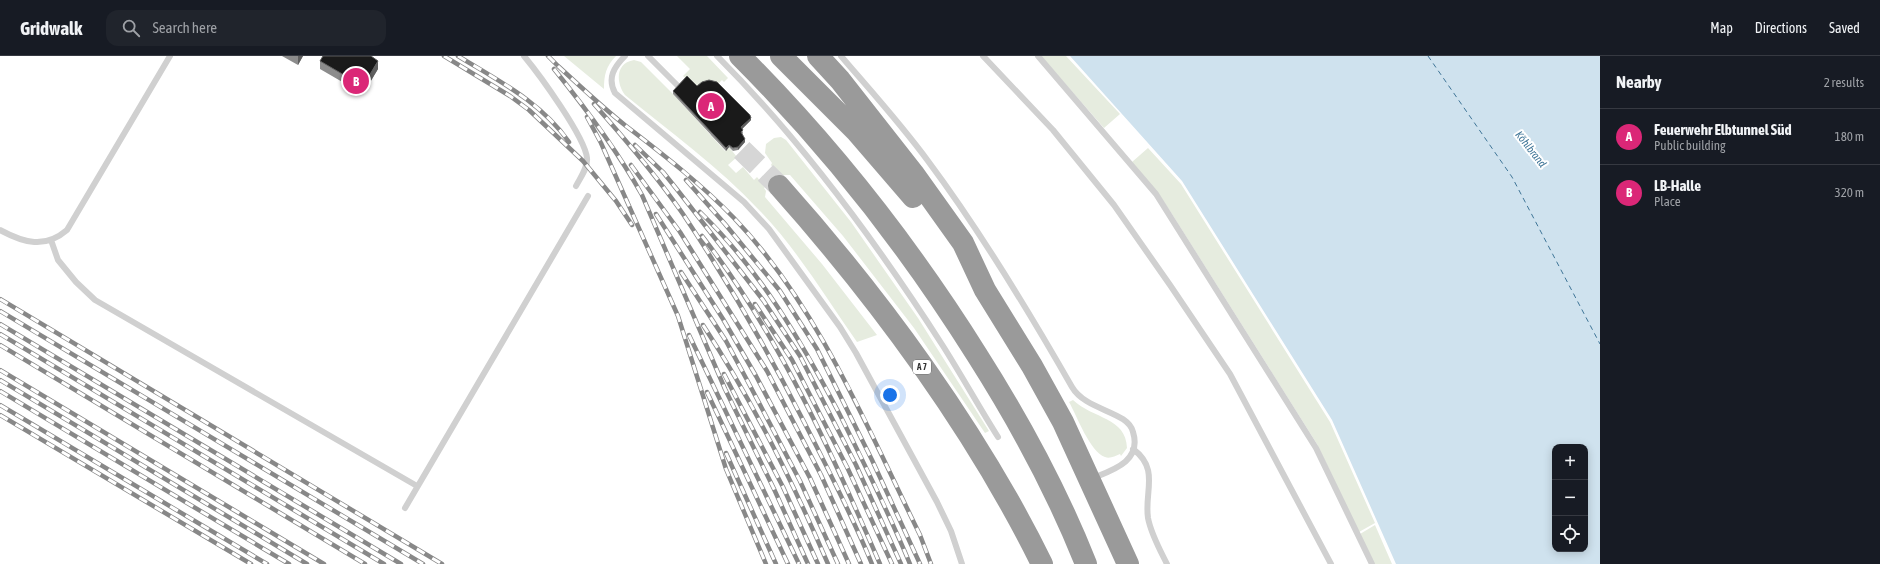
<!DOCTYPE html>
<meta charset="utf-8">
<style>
body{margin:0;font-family:"Asap Condensed",sans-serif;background:#20242c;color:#f1f3f6}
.controls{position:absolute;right:12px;bottom:12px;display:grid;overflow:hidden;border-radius:8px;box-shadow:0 2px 10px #0003}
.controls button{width:36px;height:36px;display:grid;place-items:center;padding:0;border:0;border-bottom:1px solid #363941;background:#171b24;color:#f1f3f6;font:20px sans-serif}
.you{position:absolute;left:890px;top:339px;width:14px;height:14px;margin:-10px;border:3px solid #fff;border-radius:50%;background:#1a73e8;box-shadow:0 0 0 6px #1a73e833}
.badge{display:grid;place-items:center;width:26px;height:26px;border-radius:50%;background:#db2777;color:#fff;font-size:13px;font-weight:700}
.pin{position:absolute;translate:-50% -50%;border:2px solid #fff;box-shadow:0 1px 4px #0006}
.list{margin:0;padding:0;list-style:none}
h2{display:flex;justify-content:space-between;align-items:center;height:52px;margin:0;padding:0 16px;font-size:17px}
h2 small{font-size:13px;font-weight:400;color:#9ea1a6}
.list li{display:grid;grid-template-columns:26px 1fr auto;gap:12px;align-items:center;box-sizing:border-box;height:56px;padding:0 16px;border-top:1px solid #363941}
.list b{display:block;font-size:15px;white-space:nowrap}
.list p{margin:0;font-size:13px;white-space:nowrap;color:#9ea1a6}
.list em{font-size:13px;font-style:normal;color:#9ea1a6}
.icon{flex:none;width:22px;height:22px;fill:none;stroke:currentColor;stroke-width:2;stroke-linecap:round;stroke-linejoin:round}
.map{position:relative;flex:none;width:1600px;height:508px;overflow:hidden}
header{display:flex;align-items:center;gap:24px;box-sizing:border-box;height:56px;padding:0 20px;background:#171b24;border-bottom:1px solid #363941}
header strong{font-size:19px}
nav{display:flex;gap:22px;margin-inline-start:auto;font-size:14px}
.search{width:280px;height:36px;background:#20242c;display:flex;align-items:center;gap:10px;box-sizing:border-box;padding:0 14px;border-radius:12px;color:#9ea1a6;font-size:15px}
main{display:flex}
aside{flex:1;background:#171b24}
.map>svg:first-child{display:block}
.green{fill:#e6ecdf}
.water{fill:#cfe2ee;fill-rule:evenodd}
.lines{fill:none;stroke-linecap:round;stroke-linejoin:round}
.ferry{stroke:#3f7597;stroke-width:1;stroke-dasharray:5 4;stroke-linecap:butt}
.motorway-tunnel{stroke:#d6d6d6;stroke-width:22;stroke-dasharray:22 11;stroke-linecap:butt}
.service{stroke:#d0d0d0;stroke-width:6}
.motorway{stroke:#9a9a9a;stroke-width:22}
.rail-casing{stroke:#888;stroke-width:4.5}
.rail{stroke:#fff;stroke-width:3;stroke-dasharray:9;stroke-linecap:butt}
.wall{fill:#8c8c8c}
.shaded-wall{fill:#5f5f5f}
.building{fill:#1a1a1a;stroke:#5f5f5f}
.labels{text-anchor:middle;stroke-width:4;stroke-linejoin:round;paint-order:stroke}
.shield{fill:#fff;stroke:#707070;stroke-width:1}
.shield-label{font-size:9px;font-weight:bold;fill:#333}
.water-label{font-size:11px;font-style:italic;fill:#3f7597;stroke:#fff}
</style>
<header>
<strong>Gridwalk</strong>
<div class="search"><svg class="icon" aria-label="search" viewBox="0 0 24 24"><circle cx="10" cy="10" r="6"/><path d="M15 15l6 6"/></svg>Search here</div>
<nav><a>Map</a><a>Directions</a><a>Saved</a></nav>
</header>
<main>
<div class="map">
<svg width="1600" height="508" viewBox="0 0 1600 508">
<rect width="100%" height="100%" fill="#fff"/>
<path class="green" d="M 564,0 L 616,0 C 606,10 604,19 604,33 Z
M 677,0 L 707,0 L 728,22 L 724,26 L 722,24 L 717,29 L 697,33 L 683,20 L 690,13 Z
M 1041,0 L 1066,0 L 1120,58 L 1104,72 Z
M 634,4 L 641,6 L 673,38 L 725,95 L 729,91 L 737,101 L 728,109 L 736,117 L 743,111 L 754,124 L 757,121 L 765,131 L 764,132 L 766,135 L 765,141 L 822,208 L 877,279 L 857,286 C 826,242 797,193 759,154 C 719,111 670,76 625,39 C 616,27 615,7 634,4 Z
M 781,81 L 786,84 L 851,166 L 918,262 L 989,375 L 985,377 L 914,272 L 843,180 L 790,119 L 779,119 L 771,109 L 772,107 L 765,97 L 766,88 L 774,82 Z
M 1148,92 L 1181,128 L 1330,366 L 1375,467 L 1359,476 L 1317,388 L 1172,158 L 1158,137 L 1132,106 Z
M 1073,344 C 1093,363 1126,361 1127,392 L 1121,400 L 1120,398 C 1115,400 1110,403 1105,401 C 1090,396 1077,360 1069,346 Z
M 1375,469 L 1392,508 L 1374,508 L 1360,478 Z"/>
<path class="water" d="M 1070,0 L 1600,0 L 1600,508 L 1396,508 L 1332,364 L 1182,125 ZM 1555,391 L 1585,391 L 1585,493 L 1555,493 Z"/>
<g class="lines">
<path class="ferry" d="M 1428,0 L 1512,121 L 1600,288"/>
<path class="motorway-tunnel" d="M 718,71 L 779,130"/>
<path class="service" d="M 524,0 C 539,18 585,81 587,102 C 588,112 580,122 576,130
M 625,0 C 614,11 607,22 615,37 L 744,146 L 769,173 L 840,271 L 856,297 L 937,446 L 951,475 L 962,508
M 648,0 L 679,31
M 717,0 C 804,87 877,187 943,290 C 962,320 979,351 998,381
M 841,0 C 870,34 901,68 928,105 C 981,176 1028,254 1072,331 C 1086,355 1128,355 1133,376 C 1142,405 1113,414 1093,422
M 983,0 L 1053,74 L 1114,149 L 1170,229 L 1230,318 L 1331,508
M 1038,0 L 1156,138 L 1316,392 L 1372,508
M 0,174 C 24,187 45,193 67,174 L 170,0
M 51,184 L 58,204 L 76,226 L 95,244 L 417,430
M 1133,393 C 1160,413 1144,436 1148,462 C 1151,478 1160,494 1167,508
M 405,452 L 588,140"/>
<path class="motorway" d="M 740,0 C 832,92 908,189 977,299 C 1019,365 1057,435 1086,508
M 781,0 L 857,76 L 913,141
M 818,0 L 840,24 L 913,117 L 963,187 L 985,234 L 1032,310 L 1063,366 L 1128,508
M 779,130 C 879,242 976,374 1042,508"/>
<g class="rail-casing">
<path id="rail" d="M 444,0 L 510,40 L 529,54 L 583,105 L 616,145 L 632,169
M 458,0 C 499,25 541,46 569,86
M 548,0 L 561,13
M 558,10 C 580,30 602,51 626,70 C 664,99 701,128 734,162 C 818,250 867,371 920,479 L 931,508
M 554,13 C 587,54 617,94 642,139 L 725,333 L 774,433 L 808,508
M 594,48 C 625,83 656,119 683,158 C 727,224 767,293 803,364 C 827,411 852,459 872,508
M 587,61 L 601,87 L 678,260 L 726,413 L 766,508
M 635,89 L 663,116 L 679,136 L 763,244 L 800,300 L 856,409 L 901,508
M 631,109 L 680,176 L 767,315 L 821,419 L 861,508
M 686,124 L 725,168 L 780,235 L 817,293 L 872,404 L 920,508
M 700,156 C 760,214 801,285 839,357 C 864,407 889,457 910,508
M 656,158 L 723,263 L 756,320 L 810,422 L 849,508
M 702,180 C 777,276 832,397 880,508
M 681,216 L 726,285 L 747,324 L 800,425 L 838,508
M 0,243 L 442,508
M 755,248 L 792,304 L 847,411 L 892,508
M 0,255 L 423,508
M 0,268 L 401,508
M 703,269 C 752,344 793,426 828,508
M 0,278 L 384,508
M 689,279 L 799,508
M 0,289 L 365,508
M 0,314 L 324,508
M 724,318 L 783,431 L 818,508
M 0,324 L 307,508
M 0,335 L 289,508
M 707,336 L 788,508
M 0,349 L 267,508
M 0,359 L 251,508
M 726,397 L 776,508"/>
</g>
<use href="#rail" class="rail"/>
</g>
<path class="wall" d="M 282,0 L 303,0 L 298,9 Z
M 320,5 L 378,13 L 363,38 L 320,13 Z
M 697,30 L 751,64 L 742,73 L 743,77 L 742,78 L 745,86 L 738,94 L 733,95 L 729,91 L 726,95 L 673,38 L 673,35 Z"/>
<path class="shaded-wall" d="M 298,0 L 303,0 L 298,9 Z
M 378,5 L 378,13 L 363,38 L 363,30 Z
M 751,62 L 751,64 L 741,74 L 741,71 Z
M 745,83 L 745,86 L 738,94 L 738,91 Z
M 729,89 L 729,91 L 726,95 L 726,92 Z"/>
<path class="building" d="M 323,0 L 371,0 L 378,5 L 363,30 L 320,5 Z
M 687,20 L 697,30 L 702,26 L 709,24 L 717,26 L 750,59 L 751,62 L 741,71 L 743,74 L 741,76 L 745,83 L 738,91 L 733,92 L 729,89 L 726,92 L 673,35 Z"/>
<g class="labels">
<rect class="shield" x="913" y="304" width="18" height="14" rx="3"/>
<g class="shield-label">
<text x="922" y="314">A 7</text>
</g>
<g class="water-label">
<text transform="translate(1531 93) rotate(52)" y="4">Köhlbrand</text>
</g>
</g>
</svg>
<div class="controls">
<button>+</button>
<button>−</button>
<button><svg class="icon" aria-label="locate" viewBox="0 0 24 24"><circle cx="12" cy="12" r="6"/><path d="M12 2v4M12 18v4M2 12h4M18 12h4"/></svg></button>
</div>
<div class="you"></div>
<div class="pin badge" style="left:711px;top:50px">A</div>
<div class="pin badge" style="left:356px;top:25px">B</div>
</div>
<aside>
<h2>Nearby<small>2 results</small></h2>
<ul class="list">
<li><span class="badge">A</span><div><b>Feuerwehr Elbtunnel Süd</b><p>Public building</p></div><em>180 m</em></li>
<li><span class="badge">B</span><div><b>LB-Halle</b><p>Place</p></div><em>320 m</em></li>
</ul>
</aside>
</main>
